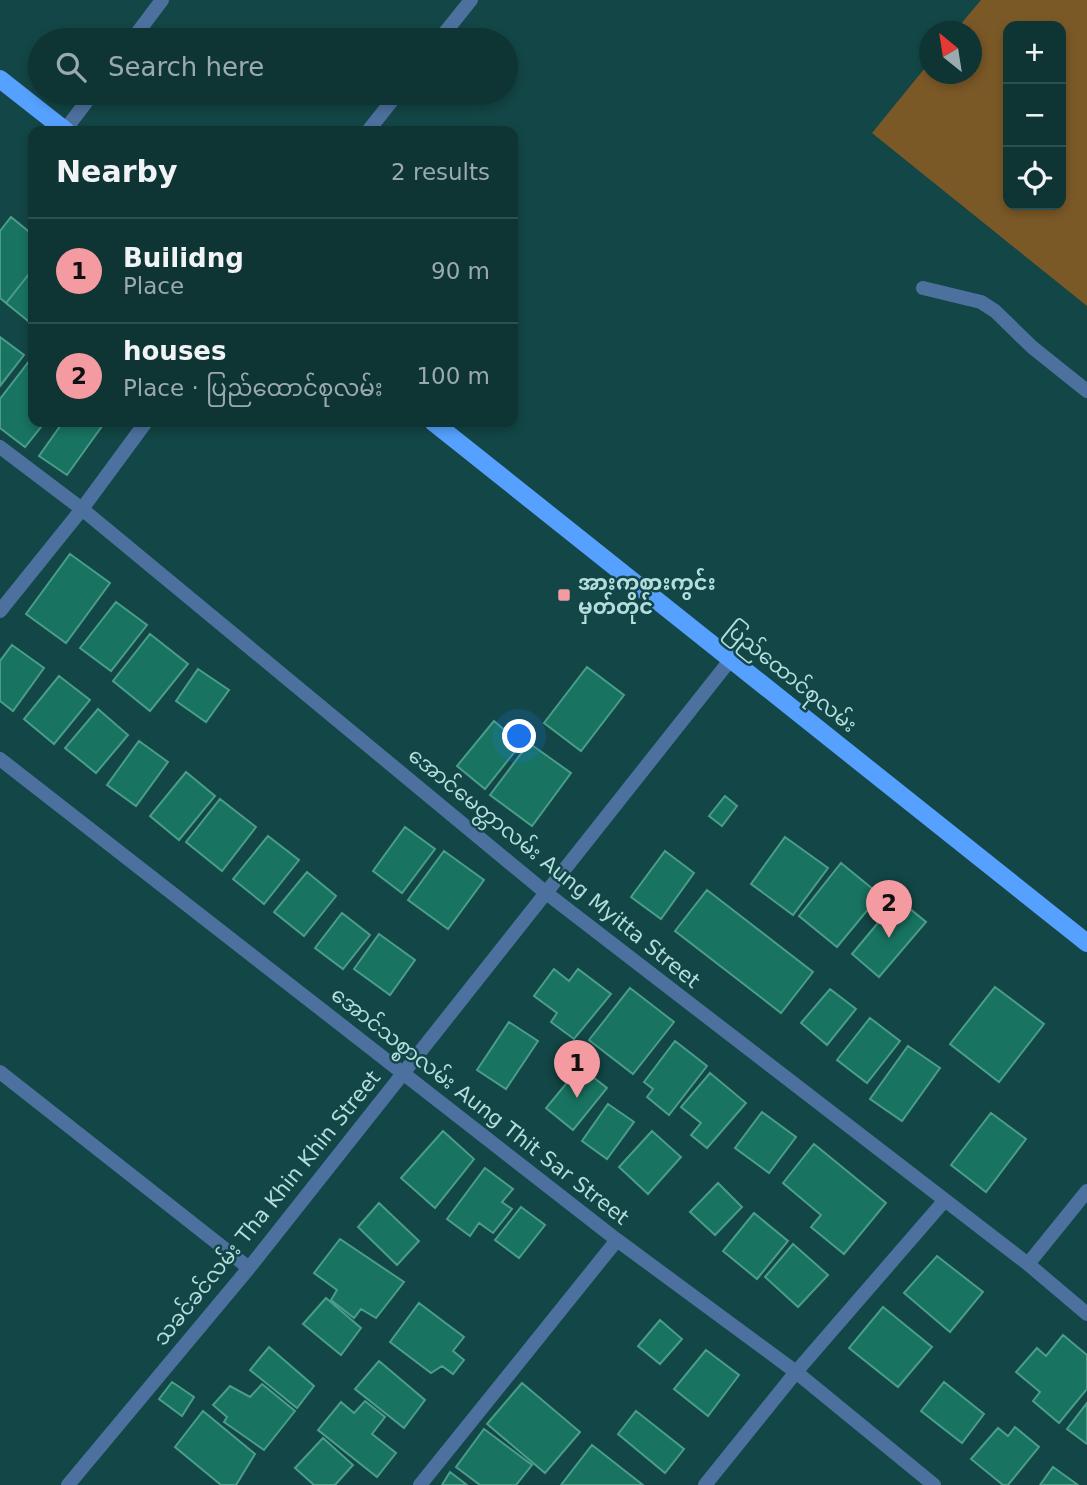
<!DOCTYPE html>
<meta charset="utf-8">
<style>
body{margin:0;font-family:"DejaVu Sans","Noto Sans Myanmar",sans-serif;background:#173c3c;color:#f1f3f6}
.controls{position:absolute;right:21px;top:21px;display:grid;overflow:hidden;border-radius:14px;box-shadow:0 4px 10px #0003}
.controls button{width:63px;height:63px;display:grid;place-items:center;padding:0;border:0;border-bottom:2px solid #2e4f4f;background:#0e3434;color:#f1f3f6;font:35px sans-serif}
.compass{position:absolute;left:919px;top:21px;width:63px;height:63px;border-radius:50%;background:#0e3434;box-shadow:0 4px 10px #0003;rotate:330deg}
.you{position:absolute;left:520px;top:737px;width:24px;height:24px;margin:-18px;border:5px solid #fff;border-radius:50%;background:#1a73e8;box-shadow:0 0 0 10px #1a73e833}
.badge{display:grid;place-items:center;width:46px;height:46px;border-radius:50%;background:#f49aa1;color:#111;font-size:23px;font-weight:700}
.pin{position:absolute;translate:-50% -58px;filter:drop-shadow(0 2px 4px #0008)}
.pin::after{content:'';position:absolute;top:37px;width:24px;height:21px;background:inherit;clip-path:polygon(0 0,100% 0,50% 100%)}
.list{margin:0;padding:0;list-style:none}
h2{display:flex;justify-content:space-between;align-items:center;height:91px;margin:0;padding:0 28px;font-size:30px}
h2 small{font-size:23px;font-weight:400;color:#9baaac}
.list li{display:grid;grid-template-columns:46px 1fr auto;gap:21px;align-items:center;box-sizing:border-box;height:105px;padding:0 28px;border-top:2px solid #2e4f4f}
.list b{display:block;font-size:26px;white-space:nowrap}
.list p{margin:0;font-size:23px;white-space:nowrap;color:#9baaac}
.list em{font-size:23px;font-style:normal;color:#9baaac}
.icon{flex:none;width:38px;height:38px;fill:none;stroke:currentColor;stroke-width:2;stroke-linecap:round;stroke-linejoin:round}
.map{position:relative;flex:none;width:1087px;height:1485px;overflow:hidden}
.search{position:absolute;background:#0e3434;box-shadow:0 4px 10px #0003;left:28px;top:28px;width:490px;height:77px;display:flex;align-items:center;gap:18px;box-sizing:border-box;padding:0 24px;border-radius:38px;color:#9baaac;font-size:26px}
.panel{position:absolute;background:#0e3434;box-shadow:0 4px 10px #0003;left:28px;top:126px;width:490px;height:301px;border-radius:14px}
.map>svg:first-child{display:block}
.park{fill:#7b5927;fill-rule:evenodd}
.building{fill:#187360;stroke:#4a9d89;stroke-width:2}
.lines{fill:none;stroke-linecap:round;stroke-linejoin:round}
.service{stroke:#4d719f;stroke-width:14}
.minor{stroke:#4d719f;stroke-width:14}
.primary{stroke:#56a1ff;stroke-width:18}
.poi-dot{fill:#f49aa1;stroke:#134646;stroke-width:2.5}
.labels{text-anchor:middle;stroke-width:5;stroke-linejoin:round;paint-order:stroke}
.poi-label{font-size:21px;font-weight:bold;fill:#b4dddd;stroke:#134646;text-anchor:start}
.street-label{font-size:21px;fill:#b4dddd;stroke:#134646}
</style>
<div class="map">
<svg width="1087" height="1485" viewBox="0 0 1087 1485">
<rect width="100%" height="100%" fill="#134646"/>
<path class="park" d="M 981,0 L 1087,0 L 1087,306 L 872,133 L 929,63 L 930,74 L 972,74 L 972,32 L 955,31 ZM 1008,26 L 1061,26 L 1061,205 L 1008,205 Z"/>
<path class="building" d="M 11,217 L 33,235 L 33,269 L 6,303 L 0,298 L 0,231 Z
M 33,269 L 33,325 L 6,303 Z
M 0,337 L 24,355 L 0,386 Z
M 30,360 L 33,363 L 33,422 L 45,422 L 25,447 L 0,428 L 0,399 Z
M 63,422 L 105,422 L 67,475 L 39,456 Z
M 70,554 L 110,583 L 66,643 L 26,614 Z
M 116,602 L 147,625 L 111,671 L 80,648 Z
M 150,634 L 188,664 L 150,711 L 113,681 Z
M 12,645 L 44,668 L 13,711 L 0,701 L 0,661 Z
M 587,667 L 624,695 L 581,751 L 544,723 Z
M 198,669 L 229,690 L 206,722 L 176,701 Z
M 59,676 L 90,700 L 54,744 L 24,719 Z
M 98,709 L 128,735 L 96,773 L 65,748 Z
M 494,721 L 521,744 L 485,789 L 457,766 Z
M 139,741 L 168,762 L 136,806 L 107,785 Z
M 529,743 L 571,773 L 532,826 L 490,795 Z
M 186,772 L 215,796 L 179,840 L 150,816 Z
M 725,796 L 737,806 L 722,826 L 709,816 Z
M 220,799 L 256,827 L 222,871 L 186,842 Z
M 405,827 L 435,849 L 402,893 L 373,871 Z
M 268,836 L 299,860 L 264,904 L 233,879 Z
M 785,837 L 828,868 L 793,915 L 751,884 Z
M 444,851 L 484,880 L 448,929 L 408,900 Z
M 665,851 L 694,873 L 661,919 L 631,897 Z
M 841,863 L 880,895 L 837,947 L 799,916 Z
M 307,872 L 336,896 L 304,936 L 274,912 Z
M 707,890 L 813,972 L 781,1013 L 675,931 Z
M 898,899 L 926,922 L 879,977 L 852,954 Z
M 342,913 L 370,935 L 343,969 L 315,948 Z
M 379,934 L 415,960 L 390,995 L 354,969 Z
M 554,969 L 569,981 L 578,969 L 611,994 L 574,1039 L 551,1022 L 557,1013 L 534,996 Z
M 995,987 L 1044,1024 L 999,1082 L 950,1044 Z
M 630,988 L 674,1022 L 633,1074 L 589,1040 Z
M 830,989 L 856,1009 L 827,1045 L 801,1023 Z
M 870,1018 L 900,1041 L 867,1083 L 837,1060 Z
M 509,1022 L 538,1041 L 506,1089 L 477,1070 Z
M 675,1041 L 707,1066 L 669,1115 L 647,1097 L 653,1089 L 644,1082 Z
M 908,1046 L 940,1068 L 902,1121 L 870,1099 Z
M 580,1067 L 607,1088 L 573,1130 L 546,1108 Z
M 710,1073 L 746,1103 L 707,1148 L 691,1135 L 701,1123 L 681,1107 Z
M 608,1104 L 634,1122 L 607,1159 L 582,1141 Z
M 762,1112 L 796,1137 L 769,1173 L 735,1148 Z
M 991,1113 L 1026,1139 L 986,1192 L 951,1165 Z
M 443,1131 L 474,1159 L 435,1208 L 401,1178 Z
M 652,1131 L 681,1157 L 648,1194 L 619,1167 Z
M 814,1144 L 886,1203 L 844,1254 L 811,1227 L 821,1215 L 783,1183 Z
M 485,1168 L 513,1189 L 502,1202 L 512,1209 L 493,1233 L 479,1223 L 470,1236 L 447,1219 Z
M 718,1183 L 742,1207 L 715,1235 L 690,1212 Z
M 379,1203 L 419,1241 L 397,1265 L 358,1227 Z
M 521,1207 L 545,1225 L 519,1258 L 495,1240 Z
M 754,1213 L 788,1241 L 757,1279 L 723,1251 Z
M 340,1239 L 404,1282 L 376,1318 L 361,1309 L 354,1318 L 331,1300 L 337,1290 L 314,1273 Z
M 793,1244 L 828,1275 L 798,1307 L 765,1277 Z
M 937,1256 L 983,1292 L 950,1332 L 904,1293 Z
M 326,1298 L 361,1328 L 341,1355 L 303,1324 Z
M 419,1303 L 464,1337 L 453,1351 L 464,1360 L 453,1374 L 442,1366 L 431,1373 L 390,1342 Z
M 883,1307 L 932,1347 L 898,1387 L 849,1348 Z
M 660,1320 L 682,1339 L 660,1364 L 638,1346 Z
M 1063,1335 L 1087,1355 L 1087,1389 L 1059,1423 L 1033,1401 L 1040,1392 L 1016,1372 L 1037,1348 L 1046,1356 Z
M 269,1347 L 314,1386 L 297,1408 L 250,1370 Z
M 706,1350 L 739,1375 L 708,1416 L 674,1389 Z
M 379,1361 L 425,1400 L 404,1428 L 355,1389 Z
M 172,1382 L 194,1397 L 182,1416 L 159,1399 Z
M 944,1382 L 984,1414 L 962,1443 L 921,1411 Z
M 522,1383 L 580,1432 L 545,1473 L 487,1424 Z
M 262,1384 L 295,1411 L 264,1450 L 224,1422 L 227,1417 L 213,1405 L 230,1386 L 250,1397 Z
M 365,1401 L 385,1417 L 372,1434 L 396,1453 L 377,1477 L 318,1430 L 341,1402 L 354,1413 Z
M 1087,1403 L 1087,1444 L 1067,1429 Z
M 203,1411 L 255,1454 L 236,1485 L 221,1485 L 175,1447 Z
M 636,1411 L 684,1449 L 665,1473 L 618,1434 Z
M 1015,1427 L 1039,1447 L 1008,1485 L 1003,1485 L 971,1459 L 998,1428 L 1008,1436 Z
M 484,1429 L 532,1465 L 516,1485 L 480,1485 L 456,1467 Z
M 323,1438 L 353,1465 L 335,1485 L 314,1485 L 295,1468 Z
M 592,1445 L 643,1485 L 561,1485 Z
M 1053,1467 L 1078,1485 L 1040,1485 Z
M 450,1472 L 467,1485 L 442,1485 Z"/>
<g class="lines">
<path class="service" d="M 132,40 L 162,0
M 439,40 L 471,0
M 65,130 L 93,93
M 368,131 L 398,93
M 923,288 L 981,302 L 995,311 L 1032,347 L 1087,391"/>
<path class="minor" d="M 0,447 L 82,509 L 545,892 L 1028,1264 L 1087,1314
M 0,611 L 82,509 L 146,422
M 0,759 L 617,1240 L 796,1372 L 934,1485
M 0,1072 L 249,1268
M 1028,1264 L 1087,1191
M 68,1485 L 249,1268 L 731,659
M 420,1485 L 617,1240
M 705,1485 L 796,1372 L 945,1200"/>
<path class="primary" d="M 0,79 L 66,131
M 433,422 L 1087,943"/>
</g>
<rect class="poi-dot" x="557" y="588" width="14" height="14" rx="3.5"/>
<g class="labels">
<g class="poi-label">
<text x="578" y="590">အားကစားကွင်း<tspan x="578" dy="24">မှတ်တိုင်</tspan></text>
</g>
<g class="street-label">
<text transform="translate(791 677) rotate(39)" y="7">ပြည်ထောင်စုလမ်း</text>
<text transform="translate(554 868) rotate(39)" y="7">အောင်မေတ္တာလမ်း Aung Myitta Street</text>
<text transform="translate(480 1106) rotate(38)" y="7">အောင်သစ္စာလမ်း Aung Thit Sar Street</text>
<text transform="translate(267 1208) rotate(-51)" y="7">သခင်ခင်လမ်း Tha Khin Khin Street</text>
</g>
</g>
</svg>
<div class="controls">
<button>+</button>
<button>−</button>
<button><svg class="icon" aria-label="locate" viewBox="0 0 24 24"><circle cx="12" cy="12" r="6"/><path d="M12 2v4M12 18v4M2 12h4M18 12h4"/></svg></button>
</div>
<svg class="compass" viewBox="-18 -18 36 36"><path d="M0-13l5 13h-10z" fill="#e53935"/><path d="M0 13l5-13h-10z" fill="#9baaac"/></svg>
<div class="you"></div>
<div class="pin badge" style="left:577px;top:1098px">1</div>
<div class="pin badge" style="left:889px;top:938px">2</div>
<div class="search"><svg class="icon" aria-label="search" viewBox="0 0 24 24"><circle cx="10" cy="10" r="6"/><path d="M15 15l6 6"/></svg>Search here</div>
<section class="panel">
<h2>Nearby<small>2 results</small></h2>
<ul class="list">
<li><span class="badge">1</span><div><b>Builidng</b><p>Place</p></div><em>90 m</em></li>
<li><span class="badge">2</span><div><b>houses</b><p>Place · ပြည်ထောင်စုလမ်း</p></div><em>100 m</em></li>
</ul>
</section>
</div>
